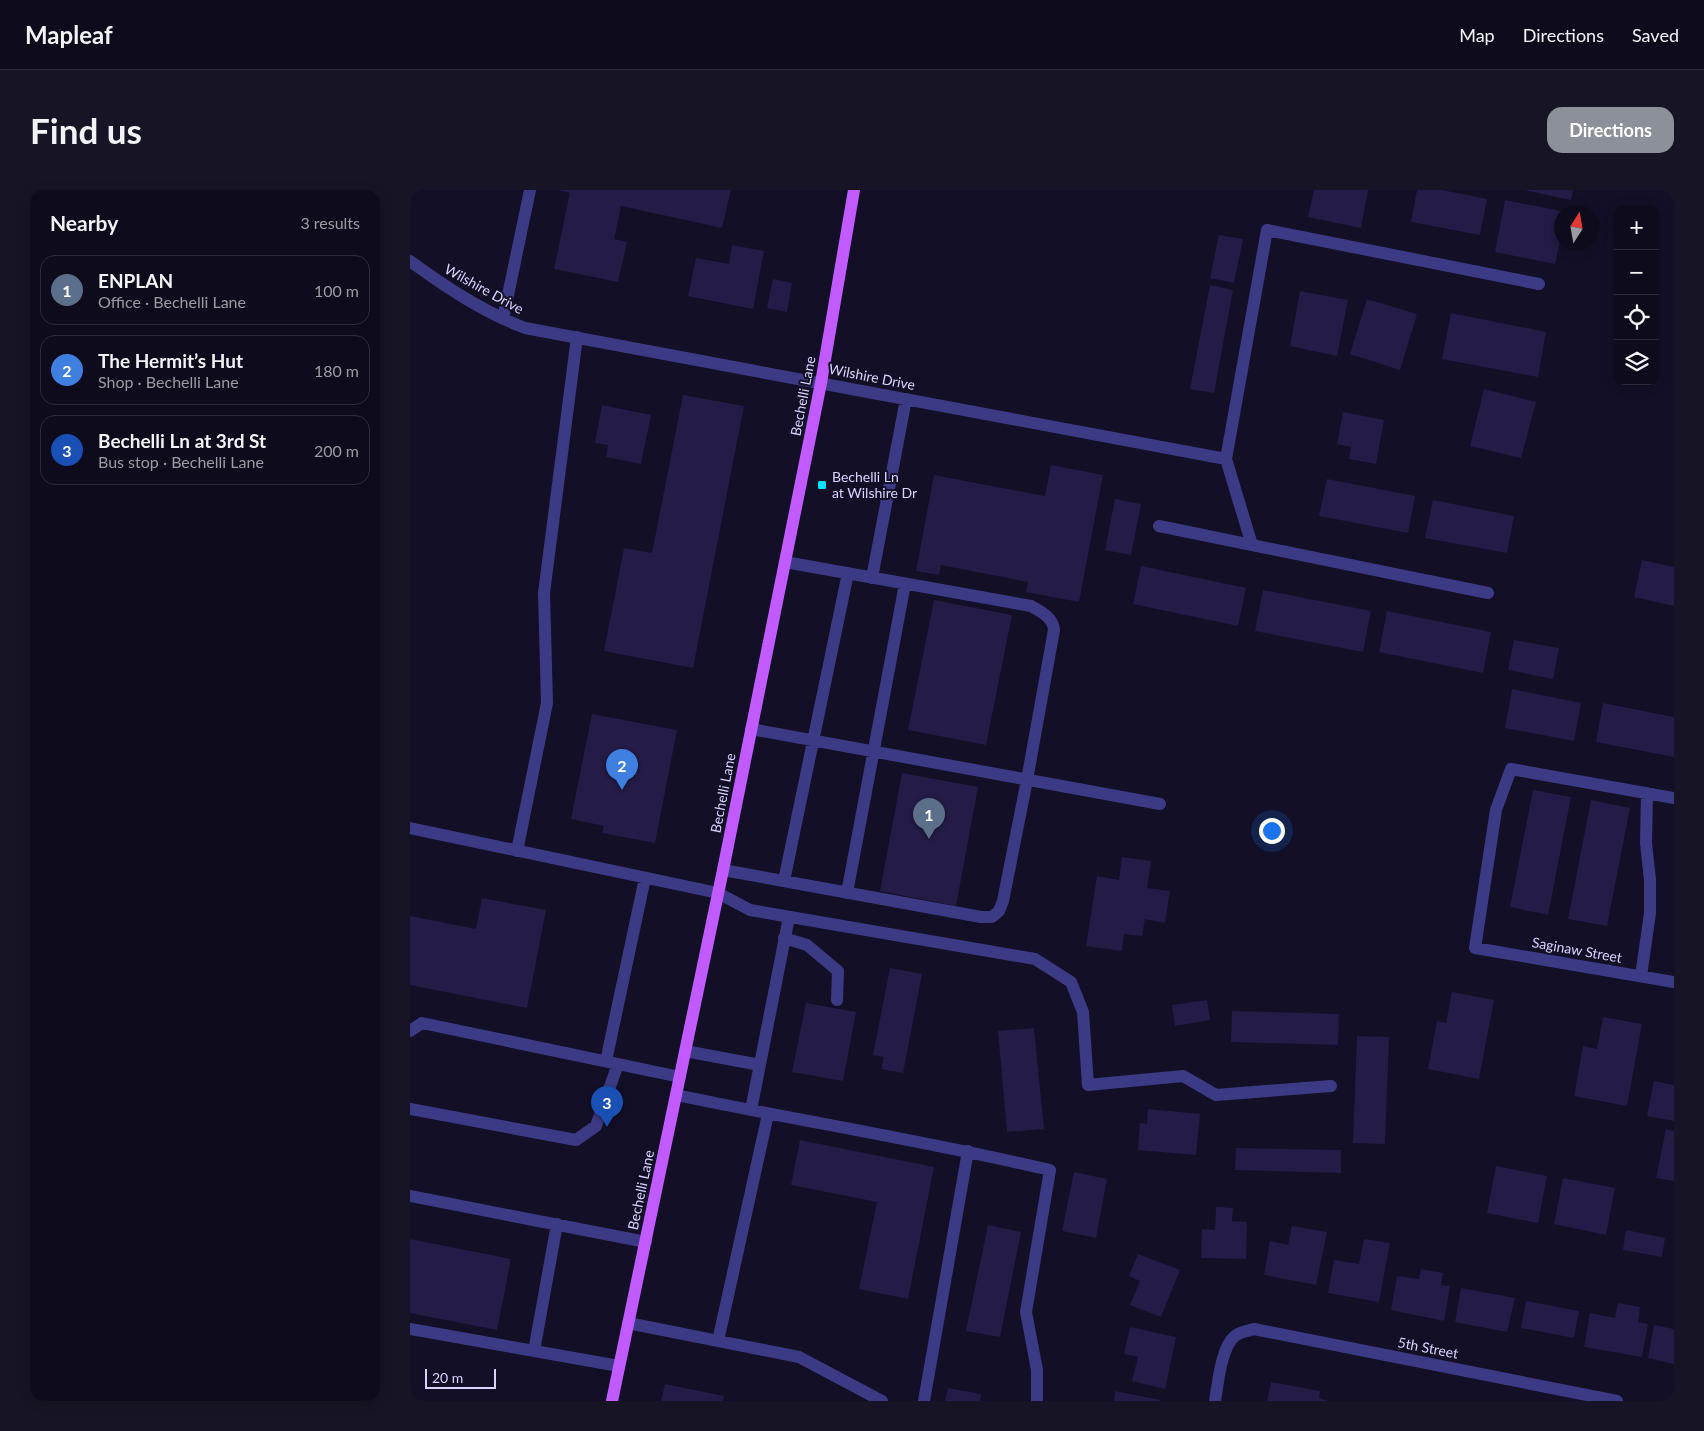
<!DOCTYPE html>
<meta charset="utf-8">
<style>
body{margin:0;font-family:Lato,sans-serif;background:#171425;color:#f1f3f6}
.controls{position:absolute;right:15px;top:15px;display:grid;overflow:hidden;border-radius:10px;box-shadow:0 2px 12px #0003}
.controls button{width:45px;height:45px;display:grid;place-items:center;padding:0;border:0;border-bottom:1px solid #2e2b3b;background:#0e0b1c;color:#f1f3f6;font:25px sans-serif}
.compass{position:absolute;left:1144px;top:15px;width:45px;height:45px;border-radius:50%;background:#0e0b1c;box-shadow:0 2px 12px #0003;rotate:11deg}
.scale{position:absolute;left:15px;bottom:12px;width:71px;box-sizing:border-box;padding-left:5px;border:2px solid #d9d4ff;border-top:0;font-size:14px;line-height:18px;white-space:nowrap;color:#d9d4ff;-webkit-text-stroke:4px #130f26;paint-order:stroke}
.you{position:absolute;left:861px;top:640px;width:18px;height:18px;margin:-12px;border:4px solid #fff;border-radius:50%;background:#1a73e8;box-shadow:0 0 0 8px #1a73e833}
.badge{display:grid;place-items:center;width:32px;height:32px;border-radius:50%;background:#8c9099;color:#fff;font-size:16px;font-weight:700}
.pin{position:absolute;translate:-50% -41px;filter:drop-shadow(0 1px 2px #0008)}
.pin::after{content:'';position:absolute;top:26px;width:18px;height:15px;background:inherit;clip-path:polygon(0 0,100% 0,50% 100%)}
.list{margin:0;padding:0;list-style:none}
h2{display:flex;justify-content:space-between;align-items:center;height:65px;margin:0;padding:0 20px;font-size:21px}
h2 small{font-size:16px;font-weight:400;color:#9b9ba3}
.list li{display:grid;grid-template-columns:32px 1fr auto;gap:15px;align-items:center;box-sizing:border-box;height:70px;margin:0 10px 10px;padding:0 10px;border:1px solid #2e2b3b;border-radius:15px}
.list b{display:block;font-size:19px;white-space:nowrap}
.list p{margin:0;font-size:16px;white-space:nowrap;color:#9b9ba3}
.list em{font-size:16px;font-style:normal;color:#9b9ba3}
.icon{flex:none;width:28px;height:28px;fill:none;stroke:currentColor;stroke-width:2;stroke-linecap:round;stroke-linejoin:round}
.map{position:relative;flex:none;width:1264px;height:1211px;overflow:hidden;border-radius:15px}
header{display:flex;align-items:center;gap:30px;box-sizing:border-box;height:70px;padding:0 25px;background:#0e0b1c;border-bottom:1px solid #2e2b3b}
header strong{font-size:24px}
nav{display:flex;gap:28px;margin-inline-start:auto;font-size:18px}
.intro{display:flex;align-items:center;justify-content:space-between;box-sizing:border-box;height:120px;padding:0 30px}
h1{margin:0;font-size:35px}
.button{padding:12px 22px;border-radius:15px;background:#8c9099;color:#fff;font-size:18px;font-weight:700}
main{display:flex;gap:30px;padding:0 30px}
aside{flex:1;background:#0e0b1c;border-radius:15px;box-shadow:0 2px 12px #0003}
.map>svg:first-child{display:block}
.building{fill:#241b47}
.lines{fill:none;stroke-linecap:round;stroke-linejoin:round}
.minor{stroke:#3d3a85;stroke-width:12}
.major{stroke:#c25bff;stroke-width:12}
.poi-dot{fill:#00e5ff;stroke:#130f26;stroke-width:2}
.labels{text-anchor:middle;stroke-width:4;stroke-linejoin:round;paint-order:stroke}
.street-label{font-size:14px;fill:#d9d4ff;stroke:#130f26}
.poi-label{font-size:14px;fill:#d9d4ff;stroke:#130f26;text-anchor:start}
</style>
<header>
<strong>Mapleaf</strong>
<nav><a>Map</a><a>Directions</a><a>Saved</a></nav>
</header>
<div class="intro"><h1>Find us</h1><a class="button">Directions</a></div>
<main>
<aside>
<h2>Nearby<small>3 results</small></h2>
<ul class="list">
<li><span class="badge" style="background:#5c6f8a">1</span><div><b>ENPLAN</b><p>Office · Bechelli Lane</p></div><em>100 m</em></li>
<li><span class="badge" style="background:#3f7fe0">2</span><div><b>The Hermit’s Hut</b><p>Shop · Bechelli Lane</p></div><em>180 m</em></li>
<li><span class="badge" style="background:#1a4fb4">3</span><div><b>Bechelli Ln at 3rd St</b><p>Bus stop · Bechelli Lane</p></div><em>200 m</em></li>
</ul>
</aside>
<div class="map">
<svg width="1264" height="1211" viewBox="0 0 1264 1211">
<rect width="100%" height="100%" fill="#130f26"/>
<path class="building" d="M 148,0 L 321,0 L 312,38 L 211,16 L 204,49 L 217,52 L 208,92 L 144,79 L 160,3 Z
M 904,0 L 958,0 L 951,38 L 898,27 Z
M 1007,0 L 1032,0 L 1077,9 L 1070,45 L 1001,32 Z
M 1114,0 L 1163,0 L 1161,10 Z
M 1095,10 L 1156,22 L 1152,22 L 1152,42 L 1145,74 L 1085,62 Z
M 809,45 L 833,49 L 824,93 L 800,88 Z
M 322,55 L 354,61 L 343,119 L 278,106 L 286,68 L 319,74 Z
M 363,89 L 382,93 L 377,122 L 357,118 Z
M 800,95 L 823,100 L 804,203 L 780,199 Z
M 890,101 L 938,110 L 927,166 L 880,156 Z
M 957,109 L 1007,124 L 990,180 L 940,164 Z
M 1041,123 L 1136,142 L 1128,187 L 1032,169 Z
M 1074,199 L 1126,212 L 1111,268 L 1060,256 Z
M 273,205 L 334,216 L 283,478 L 194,461 L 214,358 L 242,363 Z
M 192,215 L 241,225 L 231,274 L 196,267 L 198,255 L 185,253 Z
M 933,222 L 974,230 L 966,274 L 939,269 L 941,257 L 927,254 Z
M 641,275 L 693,285 L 669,412 L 616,402 L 618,392 L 531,375 L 529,385 L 506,381 L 524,285 L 635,306 Z
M 917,289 L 1005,306 L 998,343 L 909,326 Z
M 705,309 L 731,314 L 721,365 L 695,360 Z
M 1023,310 L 1104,326 L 1097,363 L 1015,348 Z
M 1232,370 L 1264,377 L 1264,416 L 1224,407 Z
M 731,376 L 836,398 L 828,436 L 723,414 Z
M 853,400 L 961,421 L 953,462 L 845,441 Z
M 524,410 L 602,425 L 576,555 L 498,540 Z
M 977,421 L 1081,442 L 1073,483 L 969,462 Z
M 1104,450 L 1149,458 L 1143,489 L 1098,480 Z
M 1102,499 L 1171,513 L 1164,551 L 1095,538 Z
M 1193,513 L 1264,527 L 1264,567 L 1186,552 Z
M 182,524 L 267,540 L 245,653 L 192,643 L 194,636 L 161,629 Z
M 492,583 L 568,597 L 546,716 L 470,701 Z
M 1123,600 L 1161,607 L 1138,725 L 1100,717 Z
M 1181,610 L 1220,618 L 1197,736 L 1158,729 Z
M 712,667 L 741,671 L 737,698 L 760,701 L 755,733 L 735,729 L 732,746 L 714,744 L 712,761 L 676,756 L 687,686 L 709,690 Z
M 72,708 L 136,720 L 117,818 L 0,795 L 0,726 L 66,739 Z
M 480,778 L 512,784 L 493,883 L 471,879 L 474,867 L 463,865 Z
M 1042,802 L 1084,810 L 1069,889 L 1018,879 L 1027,831 L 1036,833 Z
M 797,810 L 800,830 L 765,836 L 762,815 Z
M 396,813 L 446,822 L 433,891 L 382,882 Z
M 822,821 L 929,824 L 928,855 L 821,852 Z
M 1193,827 L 1232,834 L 1217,916 L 1164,906 L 1173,856 L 1187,859 Z
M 624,838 L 634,939 L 597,942 L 588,841 Z
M 947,846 L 979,847 L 975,954 L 943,953 Z
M 1244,891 L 1264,895 L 1264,931 L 1237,926 Z
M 738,919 L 790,924 L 786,965 L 728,960 L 730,933 L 737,934 Z
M 1256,939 L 1264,941 L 1264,991 L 1246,988 Z
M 390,950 L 524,977 L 498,1109 L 449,1099 L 467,1012 L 381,995 Z
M 826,958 L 931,960 L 931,983 L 825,980 Z
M 1086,976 L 1137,986 L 1128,1033 L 1077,1023 Z
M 664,982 L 697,989 L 686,1048 L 652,1041 Z
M 1153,988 L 1205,998 L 1196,1045 L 1144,1034 Z
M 806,1017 L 823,1018 L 822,1031 L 837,1032 L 836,1069 L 791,1068 L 792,1039 L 805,1040 Z
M 578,1035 L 611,1042 L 590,1147 L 556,1141 Z
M 882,1036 L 917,1042 L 906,1095 L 854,1085 L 860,1051 L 878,1055 Z
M 1216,1040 L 1255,1048 L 1252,1067 L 1213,1060 Z
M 0,1049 L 101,1069 L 87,1140 L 0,1123 Z
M 954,1049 L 980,1053 L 969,1112 L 918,1103 L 924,1070 L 949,1074 Z
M 728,1064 L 770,1080 L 751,1127 L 720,1115 L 730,1091 L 719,1086 Z
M 1011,1079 L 1033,1083 L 1031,1095 L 1040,1096 L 1034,1131 L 981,1120 L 987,1086 L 1009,1089 Z
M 1051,1098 L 1105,1108 L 1097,1142 L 1045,1132 Z
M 1116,1111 L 1169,1121 L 1164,1148 L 1111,1138 Z
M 1208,1113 L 1230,1117 L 1228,1132 L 1238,1134 L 1232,1167 L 1174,1157 L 1180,1123 L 1205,1128 Z
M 1244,1135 L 1264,1139 L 1264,1174 L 1238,1168 Z
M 720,1137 L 766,1147 L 755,1199 L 722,1191 L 728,1167 L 714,1164 Z
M 861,1192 L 910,1201 L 909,1208 L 918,1211 L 857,1211 Z
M 255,1194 L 314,1206 L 313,1211 L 251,1211 Z
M 538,1198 L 571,1204 L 570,1211 L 535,1211 Z
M 705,1201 L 750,1210 L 750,1211 L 704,1211 Z"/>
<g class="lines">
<path class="minor" d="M 0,71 C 36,97 73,122 115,138 L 816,269
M 93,129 L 120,0
M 749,336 L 1078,403
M 842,355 L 816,269 L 857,40 L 1129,94
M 462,388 L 496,209
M 341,539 L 750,614
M 1264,608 L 1101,579 L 1086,620 L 1065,758 L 1264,792
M 0,638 L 308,703 L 340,720 L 625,769 L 661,792 L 673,822 L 678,895 L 773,886 L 806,905 L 921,896
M 107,661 L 137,513 L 134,403 L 167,147
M 313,680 L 571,727 L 582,727 L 589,721 L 593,711 L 617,590 L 644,440 C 643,427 631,422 621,416 L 375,372
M 374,691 L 438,383
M 437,703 L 495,394
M 374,748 L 397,755 L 428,781 L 427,810
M 1231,786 L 1240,723 L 1240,690 L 1236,653 L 1237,603
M 0,841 L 12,833 L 270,887
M 275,861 L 350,875
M 196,871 L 235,688
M 266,905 C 391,931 516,951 640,980 L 616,1122 L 627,1180 L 627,1211
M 0,919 L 166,950 L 186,936 L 208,874
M 341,920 L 379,727
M 0,1006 L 236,1052
M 218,1133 L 389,1167 L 472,1211
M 0,1139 L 209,1176
M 308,1151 L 358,924
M 124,1161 L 147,1034
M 514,1211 L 558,961
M 805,1211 C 808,1194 811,1157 825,1146 C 829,1142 838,1141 844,1139 L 1207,1211"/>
<path class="major" d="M 202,1211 L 313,680 L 411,193 L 444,0"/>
</g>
<rect class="poi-dot" x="407" y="290" width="10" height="10" rx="2.5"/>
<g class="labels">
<g class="street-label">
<text transform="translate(74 99) rotate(29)" y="5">Wilshire Drive</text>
<text transform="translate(462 187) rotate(11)" y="5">Wilshire Drive</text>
<text transform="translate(393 206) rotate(-79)" y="5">Bechelli Lane</text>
<text transform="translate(313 603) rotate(-79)" y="5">Bechelli Lane</text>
<text transform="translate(1167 760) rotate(10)" y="5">Saginaw Street</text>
<text transform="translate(231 1000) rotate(-78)" y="5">Bechelli Lane</text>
<text transform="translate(1018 1158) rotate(11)" y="5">5th Street</text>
</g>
<g class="poi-label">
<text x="422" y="292">Bechelli Ln<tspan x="422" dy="16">at Wilshire Dr</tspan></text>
</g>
</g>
</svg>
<div class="controls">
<button>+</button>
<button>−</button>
<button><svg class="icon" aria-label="locate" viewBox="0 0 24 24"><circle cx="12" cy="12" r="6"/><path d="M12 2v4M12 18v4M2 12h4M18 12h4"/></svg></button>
<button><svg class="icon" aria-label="layers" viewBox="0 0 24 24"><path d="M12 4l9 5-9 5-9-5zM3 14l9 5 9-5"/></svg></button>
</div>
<svg class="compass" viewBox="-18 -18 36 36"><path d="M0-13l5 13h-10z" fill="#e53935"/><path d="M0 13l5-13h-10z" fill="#9b9ba3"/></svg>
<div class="scale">20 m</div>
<div class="you"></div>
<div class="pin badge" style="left:519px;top:649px;background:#5c6f8a">1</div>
<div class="pin badge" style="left:212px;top:600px;background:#3f7fe0">2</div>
<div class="pin badge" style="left:197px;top:937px;background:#1a4fb4">3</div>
</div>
</main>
